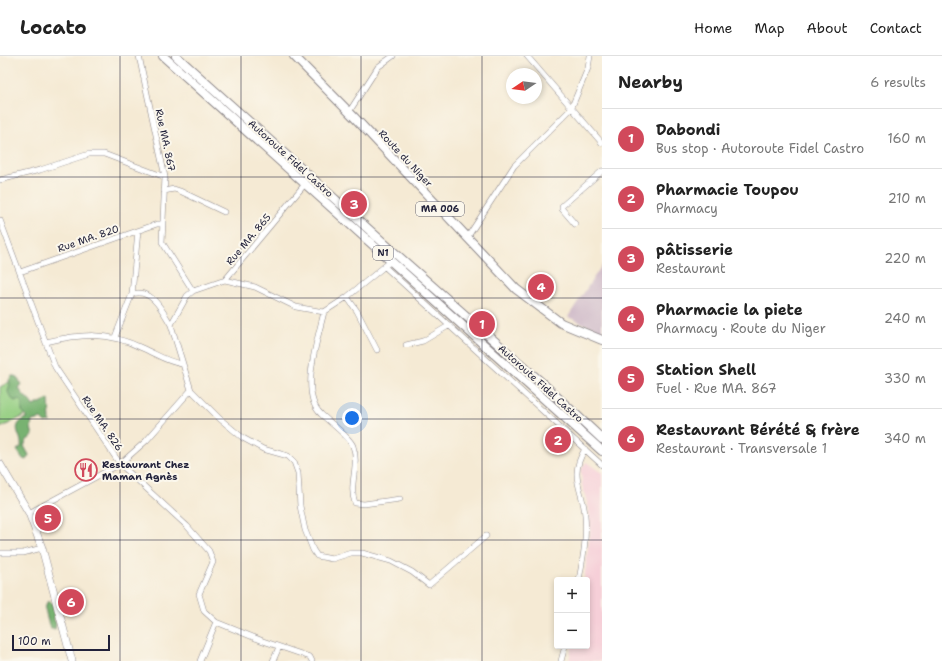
<!DOCTYPE html>
<meta charset="utf-8">
<style>
body{margin:0;font-family:"Shantell Sans",sans-serif;background:#f6f6f6;color:#222}
.controls{position:absolute;right:12px;bottom:12px;display:grid;overflow:hidden;border-radius:4px;box-shadow:0 2px 6px #0003}
.controls button{width:36px;height:36px;display:grid;place-items:center;padding:0;border:0;border-bottom:1px solid #e0e0e0;background:#fff;color:#222;font:20px sans-serif}
.compass{position:absolute;left:506px;top:12px;width:36px;height:36px;border-radius:50%;background:#fff;box-shadow:0 2px 6px #0003;rotate:257deg}
.scale{position:absolute;left:12px;bottom:10px;width:98px;box-sizing:border-box;padding-left:4px;border:2px solid #22223b;border-top:0;font-size:11px;line-height:14px;white-space:nowrap;color:#22223b;-webkit-text-stroke:3px #fbf7ec;paint-order:stroke}
.you{position:absolute;left:352px;top:362px;width:14px;height:14px;margin:-10px;border:3px solid #fff;border-radius:50%;background:#1a73e8;box-shadow:0 0 0 6px #1a73e833}
.badge{display:grid;place-items:center;width:26px;height:26px;border-radius:50%;background:#d1495b;color:#fff;font-size:13px;font-weight:700}
.pin{position:absolute;translate:-50% -50%;border:2px solid #fff;box-shadow:0 1px 4px #0006}
.list{margin:0;padding:0;list-style:none}
h2{display:flex;justify-content:space-between;align-items:center;height:52px;margin:0;padding:0 16px;font-size:17px}
h2 small{font-size:13px;font-weight:400;color:#767676}
.list li{display:grid;grid-template-columns:26px 1fr auto;gap:12px;align-items:center;box-sizing:border-box;height:60px;padding:0 16px;border-top:1px solid #e0e0e0}
.list b{display:block;font-size:15px;white-space:nowrap}
.list p{margin:0;font-size:13px;white-space:nowrap;color:#767676}
.list em{font-size:13px;font-style:normal;color:#767676}
.map{position:relative;flex:none;width:602px;height:605px;overflow:hidden}
header{display:flex;align-items:center;gap:24px;box-sizing:border-box;height:56px;padding:0 20px;background:#fff;border-bottom:1px solid #e0e0e0}
header strong{font-size:19px}
nav{display:flex;gap:22px;margin-inline-start:auto;font-size:14px}
main{display:flex}
aside{flex:1;background:#fff}
.map>svg:first-child{display:block}
.built{fill:#f6cfd8}
.industrial{fill:#d1bdca}
.green{fill:#96cf83;stroke:#5c785f}
.forest{fill:#78b271;stroke:#4d6a56}
.lines{fill:none;stroke-linecap:round;stroke-linejoin:round}
.minor-casing{stroke:#8c8688;stroke-width:6}
.secondary-casing{stroke:#8c8688;stroke-width:8}
.primary-casing{stroke:#8c8688;stroke-width:10}
.trunk-casing{stroke:#8c8688;stroke-width:10}
.minor{stroke:#fff;stroke-width:5}
.secondary{stroke:#fff;stroke-width:7}
.primary{stroke:#fff;stroke-width:8}
.trunk{stroke:#fff;stroke-width:8}
.grid{fill:none;stroke:#22223b;stroke-width:1;stroke-opacity:0.55}
.labels{text-anchor:middle;stroke-width:4;stroke-linejoin:round;paint-order:stroke}
.shield{fill:#fbf7ec;stroke:#636270;stroke-width:1}
.shield-label{font-size:9px;font-weight:bold;fill:#22223b}
.street-label{font-size:10px;fill:#22223b;stroke:#fbf7ec}
.poi-label{font-size:10px;font-weight:bold;fill:#22223b;stroke:#fbf7ec;text-anchor:start}
</style>
<header>
<strong>Locato</strong>
<nav><a>Home</a><a>Map</a><a>About</a><a>Contact</a></nav>
</header>
<main>
<div class="map">
<svg width="602" height="605" viewBox="0 0 602 605">
<rect width="100%" height="100%" fill="#fbf7ec"/>
<filter id="ink" filterUnits="userSpaceOnUse"><feTurbulence type="fractalNoise" baseFrequency=".025" numOctaves="2"/><feDisplacementMap in="SourceGraphic" scale="8" xChannelSelector="R" yChannelSelector="G"/><feConvolveMatrix kernelMatrix="1 2 1 2 8 2 1 2 1" color-interpolation-filters="sRGB"/></filter>
<filter id="wash" filterUnits="userSpaceOnUse"><feTurbulence type="fractalNoise" baseFrequency=".012" numOctaves="4" result="noise"/><feDisplacementMap in="SourceGraphic" scale="16" xChannelSelector="R" yChannelSelector="G"/><feGaussianBlur stdDeviation="0.9" result="paint"/><feColorMatrix in="noise" values="0 0 0 0 0 0 0 0 0 0 0 0 0 0 0 0 0 1.4 0 .05"/><feComposite in="paint" operator="in"/></filter>
<g filter="url(#wash)">
<rect width="100%" height="100%" fill="#f5ead4"/>
<path class="built" d="M 586,406 L 602,417 L 602,605 L 569,605 L 572,590 L 587,590 L 587,524 L 584,524 L 590,476 L 589,453 L 582,429 L 581,414 Z"/>
<path class="industrial" d="M 602,209 L 602,276 L 568,261 Z"/>
<path class="green" d="M 11,325 L 32,356 L 0,372 L 0,331 Z"/>
<path class="forest" d="M 12,320 L 15,320 L 22,328 L 19,332 C 22,340 30,343 33,350 L 49,343 L 50,366 L 45,367 L 41,363 L 32,365 L 31,372 L 33,380 L 27,384 L 24,390 L 29,399 L 26,404 L 23,403 L 17,394 L 21,391 C 23,378 8,372 27,361 L 22,356 L 22,347 L 19,343 L 15,345 L 11,342 L 8,336 L 10,328 L 9,324 Z
M 50,545 L 53,549 L 54,564 L 56,567 L 55,573 L 51,573 C 47,566 47,560 45,553 L 47,546 Z"/>
</g>
<g filter="url(#ink)">
<g class="lines">
<g class="minor-casing">
<path id="minor" d="M 139,0 L 165,121 L 162,186 L 193,235
M 527,0 L 602,87
M 349,56 L 378,11 L 393,0
M 0,124 L 40,114 L 89,98 L 104,98 L 165,121
M 305,128 L 225,224 L 193,235 L 187,240 L 173,265 L 171,269 L 191,334 L 220,363 L 243,382 L 263,393 L 288,400 L 294,406 L 298,417 L 300,450 L 305,474 L 313,494 L 317,500 L 332,503 L 351,497 L 362,497 L 391,505 L 412,516 L 429,529 L 486,480
M 164,135 L 174,133 L 180,135 L 224,156
M 0,164 L 55,311 L 120,408 L 187,470 L 209,495 L 213,506 L 199,538 L 204,555 L 216,566 L 263,585 L 310,601 L 312,605
M 575,168 L 562,153 L 562,150 L 602,115
M 467,182 L 514,110 L 571,53 L 588,12 L 590,0
M 391,205 L 347,241 L 324,256 C 318,282 299,338 321,358 C 329,366 350,381 353,390 C 360,409 348,429 355,447 L 364,448 L 400,443
M 385,211 L 602,409
M 20,216 L 157,168 L 162,168
M 225,224 L 255,231 L 296,251 L 324,256
M 132,238 C 152,232 162,254 171,269
M 347,241 L 357,255 L 377,294
M 115,281 L 132,238 L 138,175
M 46,286 C 81,278 108,275 142,292 C 156,298 167,306 182,308
M 406,289 L 423,285 L 450,269
M 29,457 L 120,408 L 146,385 L 191,334
M 0,497 L 23,497 L 42,492
M 579,524 C 583,502 587,482 585,459 C 583,433 568,421 585,393
M 200,605 L 216,566
M 273,605 L 279,591
M 561,605 L 565,590"/>
</g>
<g class="secondary-casing">
<path id="secondary" d="M 0,408 L 29,457 L 42,492 L 72,605"/>
</g>
<g class="primary-casing">
<path id="primary" d="M 294,0 L 355,62 L 516,233 L 561,267 L 602,284"/>
</g>
<g class="trunk-casing">
<path id="trunk" d="M 163,0 L 602,395
M 176,0 L 396,198 L 541,326 L 602,383"/>
</g>
<use href="#minor" class="minor"/>
<use href="#secondary" class="secondary"/>
<use href="#primary" class="primary"/>
<use href="#trunk" class="trunk"/>
</g>
</g>
<path class="grid" d="M 120,0 L 120,605M 241,0 L 241,605M 361,0 L 361,605M 482,0 L 482,605M 0,121 L 602,121M 0,242 L 602,242M 0,363 L 602,363M 0,484 L 602,484"/>
<defs>
<g id="restaurant-ring" transform="scale(1.15)"><circle r="9.5" fill="#fbf7ec" stroke="#d1495b" stroke-width="1.5"/><path d="M-5-6h1v4h1v-4h1v4h1v-4h1v5L-1.5 .5V6h-2V.5L-5-1ZM5-6V6H3V1.5H1.5Q1.5-4 5-6Z" fill="#d1495b"/></g>
</defs>
<g fill-rule="evenodd">
<use href="#restaurant-ring" x="86" y="414"/>
</g>
<g class="labels">
<g class="shield">
<rect x="416" y="146" width="48" height="14" rx="3"/>
<rect x="373" y="190" width="20" height="14" rx="3"/>
</g>
<g class="shield-label">
<text x="440" y="156">MA 006</text>
<text x="383" y="200">N1</text>
</g>
<g class="street-label">
<text transform="translate(166 84) rotate(78)" y="4">Rue MA. 867</text>
<text transform="translate(291 102) rotate(42)" y="4">Autoroute Fidel Castro</text>
<text transform="translate(406 102) rotate(47)" y="4">Route du Niger</text>
<text transform="translate(88 182) rotate(-19)" y="4">Rue MA. 820</text>
<text transform="translate(248 183) rotate(-50)" y="4">Rue MA. 865</text>
<text transform="translate(541 327) rotate(42)" y="4">Autoroute Fidel Castro</text>
<text transform="translate(103 367) rotate(56)" y="4">Rue MA. 826</text>
</g>
<g class="poi-label">
<text x="102" y="412">Restaurant Chez<tspan x="102" dy="12">Maman Agnès</tspan></text>
</g>
</g>
</svg>
<div class="controls">
<button>+</button>
<button>−</button>
</div>
<svg class="compass" viewBox="-18 -18 36 36"><path d="M0-13l5 13h-10z" fill="#e53935"/><path d="M0 13l5-13h-10z" fill="#767676"/></svg>
<div class="scale">100 m</div>
<div class="you"></div>
<div class="pin badge" style="left:482px;top:268px">1</div>
<div class="pin badge" style="left:558px;top:384px">2</div>
<div class="pin badge" style="left:354px;top:148px">3</div>
<div class="pin badge" style="left:541px;top:231px">4</div>
<div class="pin badge" style="left:48px;top:462px">5</div>
<div class="pin badge" style="left:71px;top:546px">6</div>
</div>
<aside>
<h2>Nearby<small>6 results</small></h2>
<ul class="list">
<li><span class="badge">1</span><div><b>Dabondi</b><p>Bus stop · Autoroute Fidel Castro</p></div><em>160 m</em></li>
<li><span class="badge">2</span><div><b>Pharmacie Toupou</b><p>Pharmacy</p></div><em>210 m</em></li>
<li><span class="badge">3</span><div><b>pâtisserie</b><p>Restaurant</p></div><em>220 m</em></li>
<li><span class="badge">4</span><div><b>Pharmacie la piete</b><p>Pharmacy · Route du Niger</p></div><em>240 m</em></li>
<li><span class="badge">5</span><div><b>Station Shell</b><p>Fuel · Rue MA. 867</p></div><em>330 m</em></li>
<li><span class="badge">6</span><div><b>Restaurant Bérété &amp; frère</b><p>Restaurant · Transversale 1</p></div><em>340 m</em></li>
</ul>
</aside>
</main>
